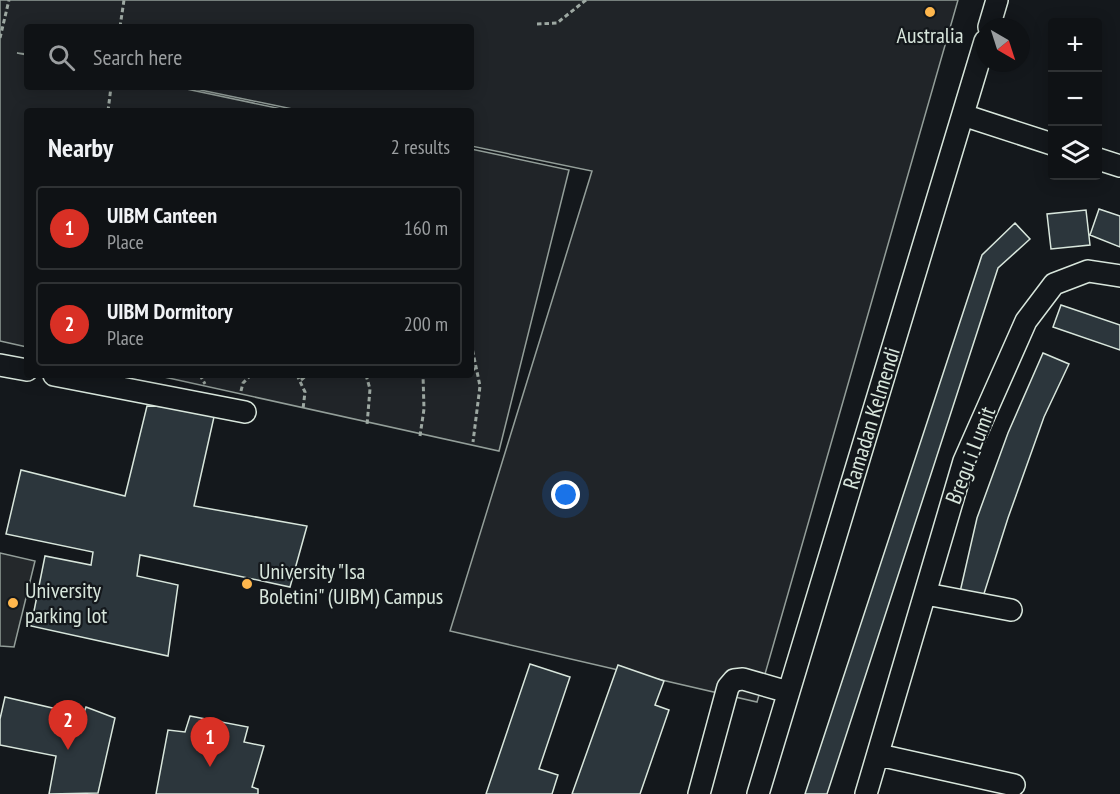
<!DOCTYPE html>
<meta charset="utf-8">
<style>
body{margin:0;font-family:"PT Sans Narrow",sans-serif;background:#1d2022;color:#f1f3f6}
.controls{position:absolute;right:18px;top:18px;display:grid;overflow:hidden;border-radius:6px;box-shadow:0 3px 15px #0003}
.controls button{width:54px;height:54px;display:grid;place-items:center;padding:0;border:0;border-bottom:2px solid #2f3234;background:#0f1215;color:#f1f3f6;font:30px sans-serif}
.compass{position:absolute;left:976px;top:18px;width:54px;height:54px;border-radius:50%;background:#0f1215;box-shadow:0 3px 15px #0003;rotate:141deg}
.you{position:absolute;left:566px;top:495px;width:21px;height:21px;margin:-15px;border:4px solid #fff;border-radius:50%;background:#1a73e8;box-shadow:0 0 0 9px #1a73e833}
.badge{display:grid;place-items:center;width:39px;height:39px;border-radius:50%;background:#d93025;color:#fff;font-size:20px;font-weight:700}
.pin{position:absolute;translate:-50% -50px;filter:drop-shadow(0 2px 3px #0008)}
.pin::after{content:'';position:absolute;top:32px;width:21px;height:18px;background:inherit;clip-path:polygon(0 0,100% 0,50% 100%)}
.list{margin:0;padding:0;list-style:none}
h2{display:flex;justify-content:space-between;align-items:center;height:78px;margin:0;padding:0 24px;font-size:26px}
h2 small{font-size:20px;font-weight:400;color:#9b9ea0}
.list li{display:grid;grid-template-columns:39px 1fr auto;gap:18px;align-items:center;box-sizing:border-box;height:84px;margin:0 12px 12px;padding:0 12px;border:2px solid #2f3234;border-radius:6px}
.list b{display:block;font-size:22px;white-space:nowrap}
.list p{margin:0;font-size:20px;white-space:nowrap;color:#9b9ea0}
.list em{font-size:20px;font-style:normal;color:#9b9ea0}
.icon{flex:none;width:33px;height:33px;fill:none;stroke:currentColor;stroke-width:2;stroke-linecap:round;stroke-linejoin:round}
.map{position:relative;flex:none;width:1120px;height:794px;overflow:hidden}
.search{position:absolute;background:#0f1215;box-shadow:0 3px 15px #0003;left:24px;top:24px;width:450px;height:66px;display:flex;align-items:center;gap:15px;box-sizing:border-box;padding:0 21px;border-radius:6px;color:#9b9ea0;font-size:22px}
.panel{position:absolute;background:#0f1215;box-shadow:0 3px 15px #0003;left:24px;top:108px;width:450px;height:270px;border-radius:6px}
.map>svg:first-child{display:block}
.green{fill:#202428;stroke:#939e99;stroke-width:1.5}
.parking{fill:#24282b;stroke:#939e99;stroke-width:1.5}
.building{fill:#2c363c;stroke:#d8e6dc;stroke-width:1.5}
.lines{fill:none;stroke-linecap:round;stroke-linejoin:round}
.minor-casing{stroke:#d8e6dc;stroke-width:24}
.path{stroke:#9da8a2;stroke-width:3;stroke-dasharray:4.5 3;stroke-linecap:butt}
.minor{stroke:#14181c;stroke-width:21}
.poi-dot{fill:#ffb74d;stroke:#14181c;stroke-width:2}
.labels{text-anchor:middle;stroke-width:4.5;stroke-linejoin:round;paint-order:stroke}
.poi-label{font-size:22px;fill:#d8e6dc;stroke:#14181c;text-anchor:start}
.street-label{font-size:22px;fill:#d8e6dc;stroke:#14181c}
</style>
<div class="map">
<svg width="1120" height="794" viewBox="0 0 1120 794">
<rect width="100%" height="100%" fill="#14181c"/>
<path class="green" d="M 0,0 L 958,0 L 757,702 L 450,631 L 592,171 L 471,146 L 471,111 L 302,111 L 186,87 L 471,87 L 471,27 L 27,27 L 27,54 L 17,53 L 27,55 L 27,87 L 177,87 L 291,111 L 27,111 L 27,347 L 0,341 Z
M 471,149 L 569,170 L 499,451 L 155,375 L 471,375 Z"/>
<path class="parking" d="M 0,553 L 35,561 L 14,647 L 0,646 Z"/>
<path class="building" d="M 1099,209 L 1120,216 L 1120,247 L 1090,235 Z
M 1086,210 L 1090,245 L 1051,249 L 1047,214 Z
M 1015,223 L 1030,239 L 998,268 L 827,794 L 805,794 L 982,255 Z
M 1061,305 L 1120,325 L 1120,350 L 1053,327 Z
M 1043,353 L 1069,364 L 1044,417 L 1008,518 L 982,600 L 960,592 L 977,518 L 1008,433 Z
M 147,406 L 216,408 L 194,506 L 307,526 L 290,587 L 140,555 L 137,576 L 178,585 L 168,656 L 31,626 L 45,556 L 91,565 L 93,552 L 6,534 L 21,470 L 125,496 Z
M 530,664 L 570,677 L 539,769 L 558,775 L 552,794 L 486,794 Z
M 618,665 L 664,681 L 655,705 L 669,710 L 640,794 L 572,794 Z
M 5,697 L 83,715 L 86,707 L 115,718 L 98,793 L 49,794 L 56,756 L 0,745 L 0,719 Z
M 190,716 L 248,727 L 244,742 L 264,746 L 252,787 L 258,789 L 258,794 L 156,794 L 168,730 L 185,732 Z"/>
<g class="lines">
<g class="minor-casing">
<path id="minor" d="M 989,27 L 997,0
M 963,115 L 1052,144
M 1098,159 L 1120,166
M 0,365 L 27,370
M 54,375 L 245,412
M 926,594 L 1011,610
M 879,755 L 1014,785
M 699,794 L 728,687 L 734,680 L 743,679 L 788,692
M 758,794 L 985,41
M 866,794 L 964,461 L 1026,321 L 1054,284 L 1088,271 L 1120,276"/>
</g>
<path class="path" d="M 537,24 L 557,23 L 586,0
M 120,27 L 124,0
M 0,38 L 9,0
M 108,111 L 111,87
M 471,343 L 480,386 L 473,442
M 471,368 L 477,370
M 200,375 L 205,384
M 297,375 L 305,392 L 303,409
M 366,375 L 370,389 L 367,425
M 301,380 L 307,375
M 241,391 L 243,383 L 251,375
M 420,436 L 424,409 L 423,375"/>
<use href="#minor" class="minor"/>
</g>
<g class="poi-dot">
<circle cx="930" cy="12" r="6"/>
<circle cx="247" cy="584" r="6"/>
<circle cx="13" cy="603" r="6"/>
</g>
<g class="labels">
<g class="poi-label">
<text x="930" y="43" text-anchor="middle">Australia</text>
<text x="259" y="579">University "Isa<tspan x="259" dy="25">Boletini" (UIBM) Campus</tspan></text>
<text x="25" y="598">University<tspan x="25" dy="25">parking lot</tspan></text>
</g>
<g class="street-label">
<text transform="translate(871 418) rotate(-73)" y="8">Ramadan Kelmendi</text>
<text transform="translate(970 455) rotate(-69)" y="8">Bregu i Lumit</text>
</g>
</g>
</svg>
<div class="controls">
<button>+</button>
<button>−</button>
<button><svg class="icon" aria-label="layers" viewBox="0 0 24 24"><path d="M12 4l9 5-9 5-9-5zM3 14l9 5 9-5"/></svg></button>
</div>
<svg class="compass" viewBox="-18 -18 36 36"><path d="M0-13l5 13h-10z" fill="#e53935"/><path d="M0 13l5-13h-10z" fill="#9b9ea0"/></svg>
<div class="you"></div>
<div class="pin badge" style="left:210px;top:767px">1</div>
<div class="pin badge" style="left:68px;top:750px">2</div>
<div class="search"><svg class="icon" aria-label="search" viewBox="0 0 24 24"><circle cx="10" cy="10" r="6"/><path d="M15 15l6 6"/></svg>Search here</div>
<section class="panel">
<h2>Nearby<small>2 results</small></h2>
<ul class="list">
<li><span class="badge">1</span><div><b>UIBM Canteen</b><p>Place</p></div><em>160 m</em></li>
<li><span class="badge">2</span><div><b>UIBM Dormitory</b><p>Place</p></div><em>200 m</em></li>
</ul>
</section>
</div>
